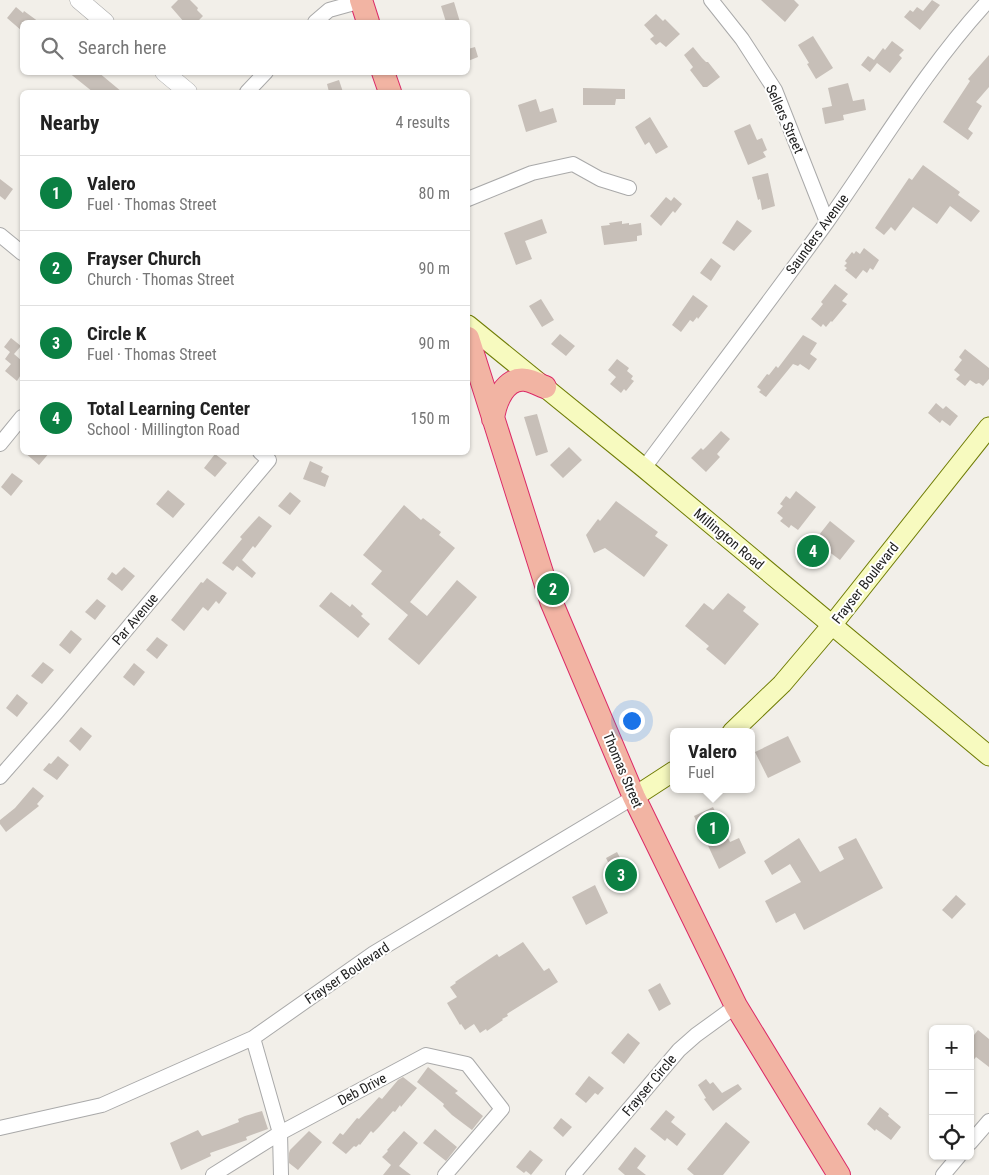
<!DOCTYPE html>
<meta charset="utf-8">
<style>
body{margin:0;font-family:"Roboto Condensed",sans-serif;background:#f2f2f2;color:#222}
.controls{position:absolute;right:15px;bottom:15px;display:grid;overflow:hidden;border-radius:8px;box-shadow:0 1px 4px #0004}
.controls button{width:45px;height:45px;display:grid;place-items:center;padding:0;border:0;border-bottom:1px solid #e0e0e0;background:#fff;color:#222;font:25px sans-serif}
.you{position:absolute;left:631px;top:720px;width:18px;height:18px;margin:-12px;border:4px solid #fff;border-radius:50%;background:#1a73e8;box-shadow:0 0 0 8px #1a73e833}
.badge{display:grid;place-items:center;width:32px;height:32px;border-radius:50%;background:#0b8043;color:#fff;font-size:16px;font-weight:700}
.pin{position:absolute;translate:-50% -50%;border:2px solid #fff;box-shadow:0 1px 5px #0006}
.popup{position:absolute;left:670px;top:728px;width:85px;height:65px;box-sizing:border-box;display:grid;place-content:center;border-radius:8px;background:#fff;filter:drop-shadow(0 1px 4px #0005);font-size:16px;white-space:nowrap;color:#767676}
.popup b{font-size:19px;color:#222}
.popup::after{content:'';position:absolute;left:50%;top:100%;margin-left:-10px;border:10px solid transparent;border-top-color:#fff}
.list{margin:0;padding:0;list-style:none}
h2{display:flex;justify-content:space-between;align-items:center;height:65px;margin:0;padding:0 20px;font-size:21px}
h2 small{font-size:16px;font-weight:400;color:#767676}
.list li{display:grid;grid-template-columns:32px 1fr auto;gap:15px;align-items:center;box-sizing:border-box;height:75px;padding:0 20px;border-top:1px solid #e0e0e0}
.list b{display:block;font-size:19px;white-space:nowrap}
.list p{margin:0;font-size:16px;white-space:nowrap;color:#767676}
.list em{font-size:16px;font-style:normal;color:#767676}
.icon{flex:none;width:28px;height:28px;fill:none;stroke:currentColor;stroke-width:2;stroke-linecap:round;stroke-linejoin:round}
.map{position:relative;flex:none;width:989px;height:1175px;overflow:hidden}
.search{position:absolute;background:#fff;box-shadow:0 1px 4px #0004;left:20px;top:20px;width:450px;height:55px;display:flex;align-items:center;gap:12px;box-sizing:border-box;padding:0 18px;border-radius:8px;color:#767676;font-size:19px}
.panel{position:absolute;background:#fff;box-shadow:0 1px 4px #0004;left:20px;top:90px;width:450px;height:365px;border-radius:8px}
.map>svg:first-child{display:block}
.building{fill:#c7bfb8}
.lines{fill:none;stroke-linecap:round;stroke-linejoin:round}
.minor-casing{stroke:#a9a9a9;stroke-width:16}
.tertiary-casing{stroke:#a9a9a9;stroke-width:19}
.secondary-casing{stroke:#707d05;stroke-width:21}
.trunk-casing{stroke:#dc2a67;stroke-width:24}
.minor{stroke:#fff;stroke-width:14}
.tertiary{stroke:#fff;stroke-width:18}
.secondary{stroke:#f7fabf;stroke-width:19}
.trunk{stroke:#f2b4a3;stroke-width:22}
.labels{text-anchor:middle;stroke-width:4;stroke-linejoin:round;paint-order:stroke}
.street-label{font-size:14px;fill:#222;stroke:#fff}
</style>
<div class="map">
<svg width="989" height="1175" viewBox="0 0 989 1175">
<rect width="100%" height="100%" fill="#f2efe9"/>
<path class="building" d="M 178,0 L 190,0 L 198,8 L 197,10 L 203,16 L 197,22 L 184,22 L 171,7 Z
M 761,0 L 794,0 L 799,5 L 785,22 Z
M 932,0 L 940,5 L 920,30 L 904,17 L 910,10 L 913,12 L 917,7 L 923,11 Z
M 454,2 L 460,22 L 446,22 L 441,6 Z
M 16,7 L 23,13 L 24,11 L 39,22 L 22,22 L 22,31 L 7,18 Z
M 656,14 L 663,21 L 665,19 L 680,34 L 666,47 L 660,42 L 656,45 L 650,39 L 654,36 L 644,25 Z
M 813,36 L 833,68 L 816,79 L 807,64 L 809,63 L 798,45 Z
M 892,41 L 904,50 L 899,55 L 902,58 L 890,73 L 877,63 L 870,72 L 861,65 L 868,56 L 874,60 L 883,48 L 885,50 Z
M 475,47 L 478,57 L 468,61 L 468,49 Z
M 693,47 L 702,58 L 706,62 L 708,62 L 720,77 L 707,87 L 703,87 L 690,70 L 693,67 L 684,55 Z
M 989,55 L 989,87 L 976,102 L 982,106 L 968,129 L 973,133 L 968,140 L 943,122 L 970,81 L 968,79 Z
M 68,72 L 98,72 L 122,92 L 93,92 Z
M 339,80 L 343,92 L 329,92 L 327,84 Z
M 848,83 L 853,101 L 864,99 L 866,110 L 843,115 L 844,120 L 825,124 L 822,108 L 832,106 L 828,88 Z
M 583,88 L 625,89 L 625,99 L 616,99 L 615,105 L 583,105 Z
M 536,99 L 540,112 L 553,108 L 557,122 L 526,132 L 518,105 Z
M 650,117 L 668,147 L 656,154 L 649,142 L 645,145 L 635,127 Z
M 750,124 L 757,140 L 762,138 L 767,150 L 763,152 L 766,157 L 748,165 L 734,131 Z
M 923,165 L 960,192 L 958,195 L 980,211 L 971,222 L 950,206 L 937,224 L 913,207 L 895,231 L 891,227 L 884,235 L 875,228 L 909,178 L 912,180 Z
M 768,173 L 775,206 L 762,210 L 760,199 L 758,200 L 752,177 Z
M 0,179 L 13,189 L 5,200 L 0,196 Z
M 666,197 L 671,201 L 674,197 L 682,204 L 675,213 L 673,211 L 661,226 L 650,216 Z
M 542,219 L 547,233 L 525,241 L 532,259 L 516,265 L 504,233 Z
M 737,220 L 752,231 L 734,251 L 722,243 Z
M 622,221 L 622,224 L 629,223 L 629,225 L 641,223 L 642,235 L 637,236 L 637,241 L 604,245 L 601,226 L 610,225 L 609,223 Z
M 864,248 L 879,260 L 873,270 L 870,268 L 867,273 L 863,270 L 856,279 L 845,270 L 847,268 L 844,266 L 847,263 L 845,261 L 852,252 L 854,254 L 856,251 L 860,254 Z
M 711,258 L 721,266 L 711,281 L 700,273 Z
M 835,284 L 848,294 L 842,301 L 847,304 L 832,322 L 831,321 L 826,327 L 823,324 L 821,327 L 811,319 L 823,304 L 821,302 Z
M 693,295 L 708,306 L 698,319 L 697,317 L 693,322 L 690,320 L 681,332 L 672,325 Z
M 541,299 L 554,320 L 542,327 L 529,306 Z
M 560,334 L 575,346 L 566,356 L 551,344 Z
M 803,335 L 817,343 L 810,354 L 817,359 L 809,370 L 800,364 L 798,366 L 793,364 L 766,397 L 759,392 L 761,390 L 757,387 L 767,374 L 769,375 L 776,366 L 778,368 Z
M 11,338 L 21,346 L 14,354 L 22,361 L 22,373 L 17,381 L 5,371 L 11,364 L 5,359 L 10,352 L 4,347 Z
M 965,349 L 989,368 L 989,379 L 983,386 L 979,383 L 976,384 L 970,380 L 965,386 L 956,379 L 960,375 L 954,370 L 962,360 L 959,357 Z
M 617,359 L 629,368 L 627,371 L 633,376 L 631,379 L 634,381 L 626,391 L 624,389 L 621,393 L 610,384 L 616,377 L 608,370 Z
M 936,403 L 943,409 L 946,406 L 958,416 L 950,426 L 942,420 L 940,423 L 928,413 Z
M 537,414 L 548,452 L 536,456 L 524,417 Z
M 721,431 L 730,439 L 717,454 L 720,457 L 706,472 L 691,458 L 701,448 L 703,450 L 708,445 Z
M 569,447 L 582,460 L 563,478 L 550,465 Z
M 24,452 L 50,452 L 39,465 Z
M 215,454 L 227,463 L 215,477 L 204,468 Z
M 310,461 L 323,467 L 321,472 L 329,476 L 325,487 L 303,479 Z
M 12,473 L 23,481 L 11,496 L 1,487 Z
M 168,490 L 185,504 L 173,518 L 156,504 Z
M 796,491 L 816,507 L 798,530 L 791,525 L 789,528 L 780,521 L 783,518 L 777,513 L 783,506 L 780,504 L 786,496 L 790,499 Z
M 290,492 L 301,501 L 290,515 L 278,506 Z
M 616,501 L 658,532 L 655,536 L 668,545 L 644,577 L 605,548 L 594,553 L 586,535 L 598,519 L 600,521 Z
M 404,505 L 421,520 L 423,518 L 441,532 L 439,535 L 455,548 L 410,602 L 427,616 L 457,580 L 477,597 L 419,665 L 388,639 L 408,615 L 371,584 L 382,571 L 363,555 Z
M 259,516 L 272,526 L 255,548 L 253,546 L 242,560 L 256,573 L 252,578 L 237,566 L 233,571 L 222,563 L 242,539 L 240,537 Z
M 830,521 L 855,541 L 840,560 L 820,545 L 824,539 L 819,535 Z
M 124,567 L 135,576 L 122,591 L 107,579 L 112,572 L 116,575 Z
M 207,578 L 227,593 L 219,604 L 216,601 L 208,611 L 203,607 L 184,631 L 171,620 L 201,582 L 203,583 Z
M 331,592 L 350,607 L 352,604 L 363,614 L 361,616 L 370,624 L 358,638 L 319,606 Z
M 728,593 L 746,607 L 743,611 L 759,624 L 725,665 L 706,649 L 709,646 L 685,626 L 704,603 L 713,610 Z
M 97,599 L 106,606 L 95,620 L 85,612 Z
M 71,630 L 82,639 L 70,654 L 59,645 Z
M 157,637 L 168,645 L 157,659 L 146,650 Z
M 43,662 L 54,670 L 42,684 L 31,676 Z
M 134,663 L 145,672 L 134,686 L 123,677 Z
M 17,694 L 28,703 L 17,717 L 6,708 Z
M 81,727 L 92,736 L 80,751 L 69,741 Z
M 788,736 L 801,762 L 768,778 L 755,752 Z
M 58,756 L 69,765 L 57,780 L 43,770 L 49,763 L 51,764 Z
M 33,787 L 44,796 L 37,804 L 39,806 L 6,832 L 0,824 L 0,820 L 15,808 Z
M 713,807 L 730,842 L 739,838 L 746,853 L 719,869 L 694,816 Z
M 799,838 L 820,872 L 844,859 L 838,847 L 856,838 L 883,888 L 804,930 L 795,913 L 776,923 L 765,901 L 801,882 L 790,864 L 772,875 L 764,861 Z
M 617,852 L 635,886 L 623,892 L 606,858 Z
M 595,885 L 608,913 L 586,925 L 572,897 Z
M 956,895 L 966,904 L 952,919 L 942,910 Z
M 523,942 L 544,971 L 549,968 L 558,982 L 507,1014 L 508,1016 L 502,1019 L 503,1020 L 487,1031 L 486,1029 L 480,1033 L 474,1024 L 465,1030 L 461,1024 L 460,1025 L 447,1003 L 457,997 L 450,987 L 456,983 L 455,982 L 497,954 L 499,957 Z
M 660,983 L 671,1004 L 659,1011 L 648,990 Z
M 978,1030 L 989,1039 L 989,1067 L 976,1057 L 970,1064 L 970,1040 Z
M 628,1033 L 640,1043 L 624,1064 L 611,1053 Z
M 428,1067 L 458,1091 L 455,1093 L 483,1116 L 472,1130 L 452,1115 L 443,1106 L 444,1104 L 417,1082 Z
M 589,1076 L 604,1088 L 598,1095 L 595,1093 L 586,1103 L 575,1094 Z
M 403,1077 L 417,1088 L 401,1107 L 400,1105 L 395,1112 L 393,1111 L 379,1127 L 373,1133 L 371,1131 L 360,1145 L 359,1144 L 356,1147 L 354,1146 L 346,1154 L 332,1143 L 340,1133 L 343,1135 L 357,1118 L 359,1119 L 379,1097 L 382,1099 L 398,1080 Z
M 706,1079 L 710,1084 L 713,1082 L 722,1093 L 738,1084 L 742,1089 L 713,1111 L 704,1099 L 706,1098 L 698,1085 Z
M 880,1107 L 889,1114 L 888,1116 L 901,1127 L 891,1140 L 876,1129 L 875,1131 L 867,1124 Z
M 666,1110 L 675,1117 L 671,1122 L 686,1134 L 677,1146 L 667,1138 L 665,1141 L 650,1129 Z
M 262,1111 L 268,1129 L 246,1137 L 247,1140 L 210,1153 L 211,1156 L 181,1170 L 170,1143 L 198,1130 L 202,1136 L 219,1130 L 239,1122 L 238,1119 L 245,1116 Z
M 561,1118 L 572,1127 L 563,1137 L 553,1128 Z
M 726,1122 L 750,1142 L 723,1175 L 694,1175 L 687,1169 Z
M 435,1129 L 457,1147 L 446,1161 L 423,1143 Z
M 309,1131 L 322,1142 L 298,1170 L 289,1163 L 289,1153 L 290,1150 Z
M 404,1131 L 418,1143 L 399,1166 L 411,1175 L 383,1175 L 391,1165 L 382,1157 L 388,1151 L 387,1150 Z
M 635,1147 L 646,1156 L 637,1168 L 646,1175 L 625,1175 L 618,1169 Z
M 530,1150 L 543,1160 L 531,1175 L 526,1171 L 524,1173 L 516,1167 Z"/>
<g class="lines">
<g class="minor-casing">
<path id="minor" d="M 711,0 L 742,39 L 775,90 L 827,222
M 315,22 L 329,10 L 365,0
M 247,92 L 266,72
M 468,199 L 532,173 L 573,164 L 600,179 L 629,188
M 0,235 L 22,253
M 0,444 L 22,417
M 644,468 C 705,386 767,305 827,222 C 880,147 926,68 989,0
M 0,777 L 57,712 L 269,460 L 260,452
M 253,1038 L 280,1133 L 281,1175
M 0,1128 L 102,1105 L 253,1038 L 374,953 L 634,797
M 970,1143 L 989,1121
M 213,1175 L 280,1133 L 426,1055 L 467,1064 L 502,1109 L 445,1175
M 573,1175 L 679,1050 L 696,1035 L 736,1006
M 943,1175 L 959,1156"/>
</g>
<g class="tertiary-casing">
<path id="tertiary" d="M 79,0 L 105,22
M 164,72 L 188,92"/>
</g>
<g class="secondary-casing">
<path id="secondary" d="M 468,325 L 644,468 L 989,756
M 732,732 L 782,684 L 832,625 L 989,427
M 634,797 L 674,771"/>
</g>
<g class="trunk-casing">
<path id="trunk" d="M 361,0 L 368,22
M 383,72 L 390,92
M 468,338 L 551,601 L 634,797 L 736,1006 L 839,1175
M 493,419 C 495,403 505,376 526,380 C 533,381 539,385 545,387"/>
</g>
<use href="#minor" class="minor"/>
<use href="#tertiary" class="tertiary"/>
<use href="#secondary" class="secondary"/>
<use href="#trunk" class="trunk"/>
</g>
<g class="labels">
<g class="street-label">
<text transform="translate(785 119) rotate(66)" y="5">Sellers Street</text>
<text transform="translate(817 234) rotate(-54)" y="5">Saunders Avenue</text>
<text transform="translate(729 539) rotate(40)" y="5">Millington Road</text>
<text transform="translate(865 583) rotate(-52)" y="5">Frayser Boulevard</text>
<text transform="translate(135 619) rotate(-50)" y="5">Par Avenue</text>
<text transform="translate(623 770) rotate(67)" y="5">Thomas Street</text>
<text transform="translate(347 973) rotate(-34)" y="5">Frayser Boulevard</text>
<text transform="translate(649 1085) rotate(-50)" y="5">Frayser Circle</text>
<text transform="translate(362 1089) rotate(-28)" y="5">Deb Drive</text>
</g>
</g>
</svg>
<div class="controls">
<button>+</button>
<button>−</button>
<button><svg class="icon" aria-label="locate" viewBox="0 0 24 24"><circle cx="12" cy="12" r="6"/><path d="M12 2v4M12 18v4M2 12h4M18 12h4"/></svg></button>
</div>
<div class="you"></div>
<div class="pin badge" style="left:713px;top:828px">1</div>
<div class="popup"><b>Valero</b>Fuel</div>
<div class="pin badge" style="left:553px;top:589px">2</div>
<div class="pin badge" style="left:621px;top:875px">3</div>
<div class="pin badge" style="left:813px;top:551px">4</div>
<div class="search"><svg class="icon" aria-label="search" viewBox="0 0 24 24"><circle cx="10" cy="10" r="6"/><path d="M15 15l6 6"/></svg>Search here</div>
<section class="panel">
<h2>Nearby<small>4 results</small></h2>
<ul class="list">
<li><span class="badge">1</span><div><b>Valero</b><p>Fuel · Thomas Street</p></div><em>80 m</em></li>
<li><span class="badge">2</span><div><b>Frayser Church</b><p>Church · Thomas Street</p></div><em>90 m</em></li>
<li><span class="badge">3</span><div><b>Circle K</b><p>Fuel · Thomas Street</p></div><em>90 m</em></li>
<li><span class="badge">4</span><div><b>Total Learning Center</b><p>School · Millington Road</p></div><em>150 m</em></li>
</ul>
</section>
</div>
